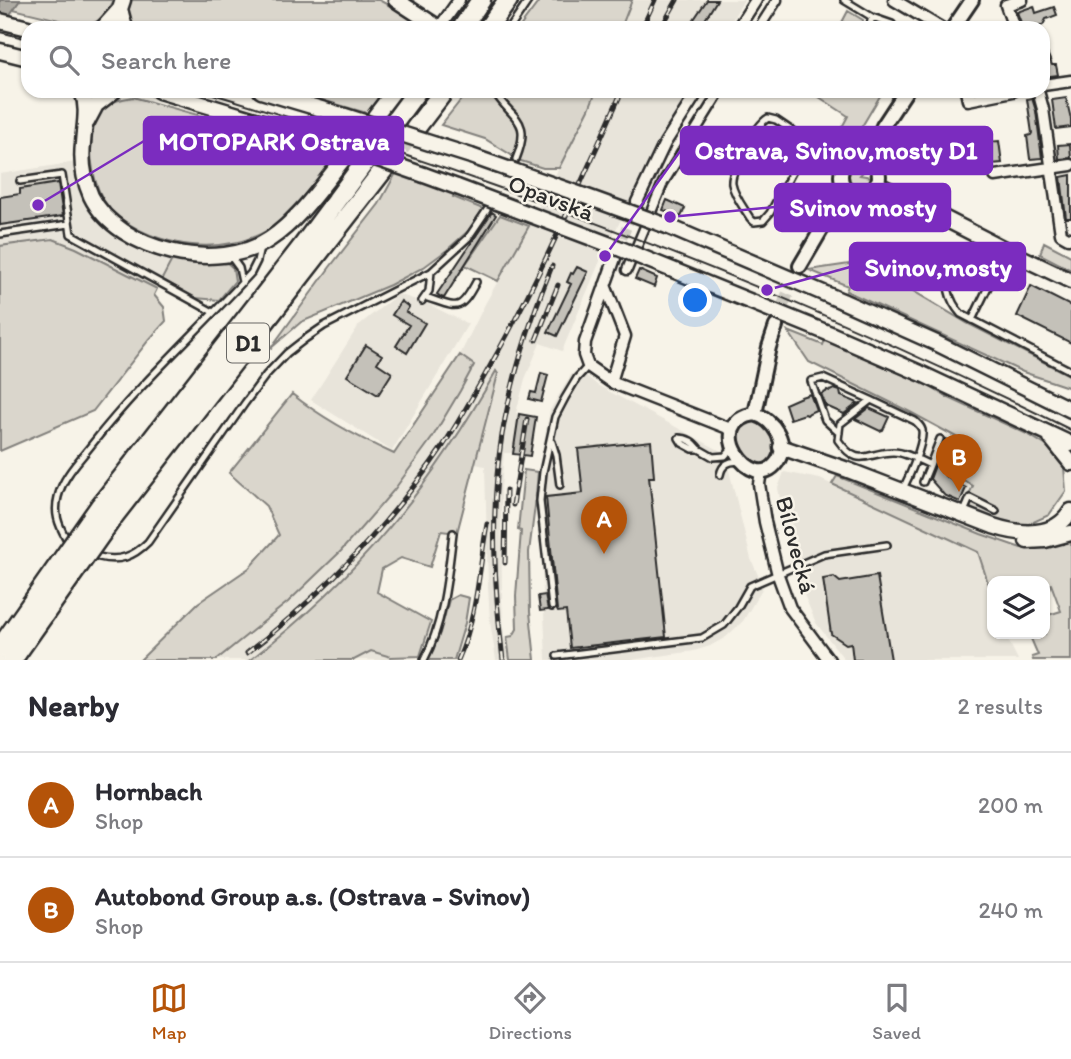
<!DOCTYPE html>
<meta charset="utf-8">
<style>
body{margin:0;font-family:Itim,sans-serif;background:#f2f2f3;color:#2b2b33}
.controls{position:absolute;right:21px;bottom:21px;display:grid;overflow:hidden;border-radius:14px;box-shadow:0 2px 5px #0004}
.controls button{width:63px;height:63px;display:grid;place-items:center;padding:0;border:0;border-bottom:2px solid #e1e1e2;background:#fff;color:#2b2b33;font:35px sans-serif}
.you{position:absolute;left:696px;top:301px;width:24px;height:24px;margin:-18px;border:5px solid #fff;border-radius:50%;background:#1a73e8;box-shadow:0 0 0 10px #1a73e833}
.badge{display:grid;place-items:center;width:46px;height:46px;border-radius:50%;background:#b45309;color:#fff;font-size:23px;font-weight:700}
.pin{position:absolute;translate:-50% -58px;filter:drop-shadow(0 2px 4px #0008)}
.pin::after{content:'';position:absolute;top:37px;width:24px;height:21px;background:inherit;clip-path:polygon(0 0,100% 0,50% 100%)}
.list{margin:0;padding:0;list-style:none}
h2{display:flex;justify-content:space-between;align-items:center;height:91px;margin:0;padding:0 28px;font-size:30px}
h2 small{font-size:23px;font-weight:400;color:#7c7c81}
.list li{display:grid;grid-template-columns:46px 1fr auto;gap:21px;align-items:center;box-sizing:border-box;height:105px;padding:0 28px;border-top:2px solid #e1e1e2}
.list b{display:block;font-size:26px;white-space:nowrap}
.list p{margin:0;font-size:23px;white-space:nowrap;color:#7c7c81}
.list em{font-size:23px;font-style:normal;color:#7c7c81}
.icon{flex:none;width:38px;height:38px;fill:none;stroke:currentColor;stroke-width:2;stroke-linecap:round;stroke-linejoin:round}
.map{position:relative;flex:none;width:1071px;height:660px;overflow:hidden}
.search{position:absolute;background:#fff;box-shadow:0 2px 5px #0004;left:21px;right:21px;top:21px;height:77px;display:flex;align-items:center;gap:18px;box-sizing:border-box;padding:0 24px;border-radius:21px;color:#7c7c81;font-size:26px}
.sheet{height:301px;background:#fff}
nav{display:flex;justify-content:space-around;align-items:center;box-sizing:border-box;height:98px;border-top:2px solid #e1e1e2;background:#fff;font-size:19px;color:#7c7c81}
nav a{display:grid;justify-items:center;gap:4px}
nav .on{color:#b45309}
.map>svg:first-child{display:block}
.built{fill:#e8e4da}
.green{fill:#dad6cc;stroke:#82807c;stroke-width:2}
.water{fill:#afaca4;stroke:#7a7874;stroke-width:2}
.building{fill:#c4c1b9;stroke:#2b2b2b;stroke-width:2}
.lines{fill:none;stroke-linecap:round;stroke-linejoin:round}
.minor-tunnel{stroke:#cecbc2;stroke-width:10;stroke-dasharray:10 5;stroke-linecap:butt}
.tertiary-tunnel{stroke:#cecbc2;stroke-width:12;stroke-dasharray:12 6;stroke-linecap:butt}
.secondary-tunnel{stroke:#cecbc2;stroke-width:14;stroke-dasharray:14 7;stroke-linecap:butt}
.motorway-tunnel{stroke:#cecbc2;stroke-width:18;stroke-dasharray:18 9;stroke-linecap:butt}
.service-casing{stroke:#2b2b2b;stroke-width:10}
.pedestrian-casing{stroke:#2b2b2b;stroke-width:13}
.minor-casing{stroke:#2b2b2b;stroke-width:15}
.tertiary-casing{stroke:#2b2b2b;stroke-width:18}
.secondary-casing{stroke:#2b2b2b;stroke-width:19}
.motorway-casing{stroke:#2b2b2b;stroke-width:23}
.service{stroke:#f7f3e8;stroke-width:5}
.pedestrian{stroke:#f7f3e8;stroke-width:8}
.minor{stroke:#f7f3e8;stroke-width:10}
.tertiary{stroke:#f7f3e8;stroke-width:12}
.secondary{stroke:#f7f3e8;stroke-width:14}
.motorway{stroke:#f7f3e8;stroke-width:18}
.tram{stroke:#2b2b2b;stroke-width:2}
.rail-casing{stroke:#2b2b2b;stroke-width:5}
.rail{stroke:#f7f3e8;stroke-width:2.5;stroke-dasharray:8;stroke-linecap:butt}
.secondary-bridge-casing{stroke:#2b2b2b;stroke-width:19;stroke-linecap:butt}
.motorway-bridge-casing{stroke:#2b2b2b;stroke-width:23;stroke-linecap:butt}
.secondary-bridge{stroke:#f7f3e8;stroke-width:14}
.motorway-bridge{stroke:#f7f3e8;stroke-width:18}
.labels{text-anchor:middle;stroke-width:5;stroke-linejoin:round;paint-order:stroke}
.shield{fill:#f7f3e8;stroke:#686764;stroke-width:2}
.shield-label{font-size:23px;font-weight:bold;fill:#2b2b2b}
.street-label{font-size:24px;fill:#2b2b2b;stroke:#f7f3e8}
.leader{fill:none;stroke:#7b2cbf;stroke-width:2.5}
.callout-dot{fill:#7b2cbf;stroke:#f7f3e8;stroke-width:2.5}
.callout{fill:#7b2cbf;stroke:#7b2cbf;stroke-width:2.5}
.callout-label{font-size:26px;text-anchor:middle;font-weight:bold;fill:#fff}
</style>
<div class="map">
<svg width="1071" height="660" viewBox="0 0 1071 660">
<rect width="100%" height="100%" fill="#f7f3e8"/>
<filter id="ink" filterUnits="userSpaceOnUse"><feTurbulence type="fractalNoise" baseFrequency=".0143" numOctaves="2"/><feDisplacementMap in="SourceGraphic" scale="14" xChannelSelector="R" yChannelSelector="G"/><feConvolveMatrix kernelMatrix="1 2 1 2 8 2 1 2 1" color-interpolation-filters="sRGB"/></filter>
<g filter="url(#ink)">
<path class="built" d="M 632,0 L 744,0 L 727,28 L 621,28 Z
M 596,91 L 689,91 L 672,119 L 600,261 L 562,351 L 540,343 L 525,379 L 516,413 L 519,414 L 513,453 L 504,453 L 501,487 L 502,601 L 504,636 L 507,637 L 510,660 L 496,660 L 490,621 L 488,586 L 485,466 L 475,464 L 498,374 L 496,371 L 466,424 L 433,472 L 387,531 L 356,565 L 302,617 L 250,660 L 216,660 L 288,602 L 341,551 L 394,490 L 432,438 L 460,391 L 474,365 L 460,355 L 485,304 L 529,226 L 589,109 Z
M 76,162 L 77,174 L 85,198 L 104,225 L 117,237 L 130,245 L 148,252 L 173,258 L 157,289 L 76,248 L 53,239 L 0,246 L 0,174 Z
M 398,294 L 428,304 L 468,324 L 392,451 L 311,400 L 359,325 Z
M 578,369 L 597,385 L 719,450 L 727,462 L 751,559 L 763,587 L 743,621 L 726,637 L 710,646 L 694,651 L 631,660 L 546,660 L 538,472 L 550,410 L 571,375 Z
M 784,472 L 820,479 L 978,552 L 992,595 L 992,634 L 1005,634 L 1018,660 L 845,660 L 816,623 L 793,569 L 778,488 Z
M 371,651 L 391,657 L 392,660 L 354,660 Z"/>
<path class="green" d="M 20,0 L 114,0 L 106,15 L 88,27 L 13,9 Z
M 130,0 L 379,0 L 418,21 L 424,28 L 132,28 L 128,19 Z
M 540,0 L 632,0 L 621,28 L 519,28 Z
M 848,11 L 863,20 L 862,28 L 839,28 Z
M 291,91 L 387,91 L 370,114 Z
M 468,91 L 596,91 L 589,109 L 559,168 L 543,168 L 521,161 L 485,139 L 441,125 Z
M 818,91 L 883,91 L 855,138 L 841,129 L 848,116 L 816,95 Z
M 133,97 L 338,154 C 322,174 307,193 289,211 C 284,216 280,222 274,226 C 228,258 155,249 114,213 C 93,194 85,148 96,122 C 98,118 99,112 103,108 C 112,101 122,99 133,97 Z
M 857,163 L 865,164 L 868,166 L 860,175 L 872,177 C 869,186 863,190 854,187 C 844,179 845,168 857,163 Z
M 396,173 L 454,194 L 453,197 L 483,209 L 468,231 L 447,250 L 424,267 L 390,285 L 301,322 L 270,349 L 330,267 L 379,204 Z
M 500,215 L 529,226 L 498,281 L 465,265 Z
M 53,239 L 76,248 L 157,289 L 154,295 L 164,307 L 166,321 L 148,341 L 93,411 L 0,451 L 0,246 Z
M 1044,242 L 1071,256 L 1071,270 L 1040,254 Z
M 173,258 L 225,261 L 233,268 L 235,281 L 219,300 L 195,298 L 162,279 Z
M 856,263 L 903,285 L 967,323 L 1071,376 L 1071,388 L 1023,372 L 846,291 L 848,286 L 809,270 Z
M 788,331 L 823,345 L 825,340 L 927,385 L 947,397 L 1029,435 L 1050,448 L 1064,467 L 1066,491 L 1049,515 L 1029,524 L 1008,526 L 964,505 L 973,486 L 955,475 L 969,444 L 912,413 L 809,362 Z
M 460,355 L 474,365 L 460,391 L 432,438 L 394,490 L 341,551 L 288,602 L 216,660 L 140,660 L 198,603 L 249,568 L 279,535 L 266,506 L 229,473 L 292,394 C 322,418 359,438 394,454 Z
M 496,371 L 498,374 L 457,533 L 441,531 L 430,567 L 401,558 L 382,569 L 377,592 L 431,622 L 420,656 L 391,657 L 371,651 L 354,660 L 250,660 C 356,579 431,487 496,371 Z
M 754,420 C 776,427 788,462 757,465 L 744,456 L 737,441 L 738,431 L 742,425 Z
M 524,470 L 538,472 L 535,506 L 529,552 L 530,612 L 535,660 L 510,660 L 507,637 L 513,636 L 517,629 L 516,596 L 521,531 L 518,530 Z
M 837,476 L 981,534 L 1021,548 L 1047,546 L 1071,540 L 1071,660 L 1033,660 L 1032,657 L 1038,655 L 1029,634 L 1045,634 L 1045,616 L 1061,611 L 1051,584 L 1045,585 L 1045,581 L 992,581 L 992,595 L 978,552 L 832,484 Z
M 458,595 L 469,598 L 465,623 L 454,660 L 428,660 L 440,633 L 449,600 Z"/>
<path class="water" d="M 0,0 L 20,0 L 0,29 Z"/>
<path class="building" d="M 707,0 L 717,0 L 700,28 L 688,28 Z
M 1034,6 L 1036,13 L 1054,7 L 1057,15 L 1046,19 L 1043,25 L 1036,28 L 1023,28 L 1017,12 Z
M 1043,43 L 1052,65 L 1056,65 L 1058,75 L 1043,77 Z
M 1032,98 L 1036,111 L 1042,158 L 1030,159 L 1027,136 L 1031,135 L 1032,133 L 1027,99 Z
M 1066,98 L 1071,119 L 1071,127 L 1056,129 L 1052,100 Z
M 999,141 L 1002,163 L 980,165 L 977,143 Z
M 1070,144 L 1071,158 L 1059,159 L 1058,145 Z
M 1071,175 L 1071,218 L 1066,218 L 1061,177 Z
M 58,183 L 63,216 L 0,225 L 0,197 L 20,194 L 20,189 Z
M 667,200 L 685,208 L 681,217 L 663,210 Z
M 492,212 L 496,215 L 444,298 L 441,297 L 437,294 Z
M 577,267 L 588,272 L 557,336 L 548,332 L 571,284 L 567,282 L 571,273 L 573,274 Z
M 639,270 L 657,278 L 654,287 L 635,279 Z
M 1031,286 L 1071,306 L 1071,343 L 1017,316 Z
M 401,301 L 409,307 L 406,312 L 425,323 L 407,353 L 396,346 L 409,325 L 392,315 Z
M 366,345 L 382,355 L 377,363 L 392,373 L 378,395 L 347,376 Z
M 541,373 L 548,375 L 541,402 L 529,399 L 531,392 L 536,393 Z
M 834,389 L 840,391 L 841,396 L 858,403 L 844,414 L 826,406 L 821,394 L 826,392 L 827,390 L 830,391 Z
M 810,394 L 816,410 L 809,413 L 807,415 L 805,414 L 790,419 L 785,404 L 801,397 Z
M 869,408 L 889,417 L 883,430 L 880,431 L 855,419 Z
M 519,414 L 536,417 L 530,456 L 513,454 Z
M 945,439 L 959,445 L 958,447 L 962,449 L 957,459 L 954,458 L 945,476 L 954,482 L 966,488 L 960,502 L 944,495 L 930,479 Z
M 651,441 L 654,477 L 649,477 L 666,637 L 570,648 L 566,611 L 558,612 L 557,610 L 546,497 L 583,493 L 578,449 Z
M 877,576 L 891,660 L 853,660 L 851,643 L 846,644 L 831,634 L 823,579 L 834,577 L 840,582 Z
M 545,595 L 548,610 L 540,611 L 538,596 Z"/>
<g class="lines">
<path class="minor-tunnel" d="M 617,251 L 637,202"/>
<path class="tertiary-tunnel" d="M 777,322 L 785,300 L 800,266"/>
<path class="secondary-tunnel" d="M 346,156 L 375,116"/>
<path class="motorway-tunnel" d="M 364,163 L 394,122
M 384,169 L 415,129"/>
<g class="service-casing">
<path id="service" d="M 844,0 L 872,17 L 892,24
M 510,28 L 529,0
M 869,28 L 872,17
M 494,91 C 511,120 533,117 516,159
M 808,143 L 770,213 L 763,221 L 754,222 L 750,218 C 744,208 734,196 732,184 C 730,171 756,125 768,118 L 776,120 L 844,166
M 20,181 L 62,175 L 71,234 L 213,312
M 0,234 L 69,224
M 231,257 L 239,268 L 242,282
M 948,265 C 947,286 947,298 961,314 L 1071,371
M 425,297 C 457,307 459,314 476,282
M 422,301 L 429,291 L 431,272
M 972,320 L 1006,250
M 839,433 L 825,420 L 811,381 L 823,378 L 871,400
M 679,438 L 682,443 L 693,449 L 699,449 L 713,457 L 725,456 L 732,448
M 679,438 C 687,438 694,442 699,449
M 552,442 L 556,455 L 560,485
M 720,475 C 722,464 730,460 741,462
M 923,482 L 930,465
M 902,490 C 909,478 924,443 922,430 C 921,426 918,424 915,421 L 871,400 L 840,424 L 838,440 C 859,470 867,452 893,452 C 905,452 919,460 930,465 L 940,439
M 964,512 L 970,498 L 996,511
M 66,538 C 58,524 54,513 58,497 C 63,476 80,460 93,443 C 141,382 199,330 251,273 L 257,261 L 260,248
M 99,557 C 119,562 133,557 148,542 L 245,403 L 266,375 L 287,353 L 305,339 L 324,326 L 431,272 L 468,238 L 487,210
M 552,607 L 540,501 L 543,472 L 555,417 L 565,398 L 577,378 L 588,366
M 557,656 L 702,638 L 724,625 L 738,607 L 750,586 L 824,554 L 887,545
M 424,660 C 444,623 448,574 453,533"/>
</g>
<g class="pedestrian-casing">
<path id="pedestrian" d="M 759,28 L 777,0
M 627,270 L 663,183 L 720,91"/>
</g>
<g class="minor-casing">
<path id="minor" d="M 894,0 L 941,28
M 439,28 L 459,0
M 738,28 L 756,0
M 1014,28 L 1006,5 L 1022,0
M 1043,85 L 1071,81
M 966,91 L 968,100 L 1013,91
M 1038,91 L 1043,109 L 1061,234 L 1068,238 L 1071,238
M 995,176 L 1071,165
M 637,202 L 665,143 L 698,91
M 615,258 L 585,342 L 584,355 L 588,366 L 611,382 L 733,430
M 605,285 L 625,336 L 611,382
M 761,471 L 759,484 L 765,522 L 778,575 L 790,608 L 829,660"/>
</g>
<g class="tertiary-casing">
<path id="tertiary" d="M 953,28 L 972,0
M841 176a19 19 0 1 1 38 0a19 19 0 1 1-38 0Z
M 869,159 L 883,126 L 906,91
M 800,266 L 827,220 L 848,191
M 755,414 C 773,419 790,444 777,462 C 753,497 702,422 755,414 Z
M 755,414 L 769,347 L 776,326"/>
</g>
<g class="secondary-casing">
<path id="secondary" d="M 396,0 L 439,28
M 120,9 L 125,28
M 0,21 L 28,28
M 103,28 L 120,9 L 123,0
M 0,51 L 28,58
M 82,91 C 89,109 84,125 83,144 C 81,161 84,180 91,196 C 118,252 220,274 270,239 C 301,218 322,185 346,156
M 159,91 L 335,144
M 261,91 L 345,116
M 375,116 L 394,91
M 87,122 L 96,105 L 114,91
M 436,145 L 471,156
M 424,175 L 457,187
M 877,184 L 1006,250 L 1071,281
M 842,301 L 936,343 L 1071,410
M 828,333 L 920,373 L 1071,444
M 1051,438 L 1071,463
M 781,447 L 848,470 L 993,526 C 1020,535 1055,538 1071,511
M 1027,541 L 1045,540 L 1071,533"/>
</g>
<g class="motorway-casing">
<path id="motorway" d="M 462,28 L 481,0
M 488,28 L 508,0
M 394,122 L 417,91
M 415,129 L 444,91
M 100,506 L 301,248 L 364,163
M 113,517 L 384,169"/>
</g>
<use href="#service" class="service"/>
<use href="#pedestrian" class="pedestrian"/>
<use href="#minor" class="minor"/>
<use href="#tertiary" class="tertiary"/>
<use href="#secondary" class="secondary"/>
<use href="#motorway" class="motorway"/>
<path class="tram" d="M 0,32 L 28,39
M 203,91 C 502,180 792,291 1071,430"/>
<g class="rail-casing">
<path id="rail" d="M 642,28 L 655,0
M 661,28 L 677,0
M 536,340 L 558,285
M 513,505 L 527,419
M 505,563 L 506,490
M 247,653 C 322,595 389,525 443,446 C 463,415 481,382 499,350 C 545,266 583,178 622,91
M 458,660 C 477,618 479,568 487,524
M 503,660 C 494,586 490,510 502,435 C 512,377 530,320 552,266"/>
</g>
<use href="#rail" class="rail"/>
<g class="secondary-bridge-casing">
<path id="secondary-bridge" d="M 345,116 L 436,145
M 335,144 L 424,175
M 471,156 L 593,199 L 667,226 L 842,301
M 457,187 L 616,247 L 828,333"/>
</g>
<g class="motorway-bridge-casing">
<path id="motorway-bridge" d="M 0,648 L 100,506
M 12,660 L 113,517"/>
</g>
<use href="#secondary-bridge" class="secondary-bridge"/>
<use href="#motorway-bridge" class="motorway-bridge"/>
</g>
</g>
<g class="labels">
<rect class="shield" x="227" y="323.5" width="42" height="39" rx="5"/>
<g class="shield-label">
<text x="248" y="351">D1</text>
</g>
<g class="street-label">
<text transform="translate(551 198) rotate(21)" y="8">Opavská</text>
<text transform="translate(796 545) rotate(75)" y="8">Bílovecká</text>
</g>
</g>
<path class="leader" d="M38 205L144 141M605 256L681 150M670 217L775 207M767 290L850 267"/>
<g class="callout-dot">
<circle cx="38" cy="205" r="7"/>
<circle cx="605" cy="256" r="7"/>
<circle cx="670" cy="217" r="7"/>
<circle cx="767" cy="290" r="7"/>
</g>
<g class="callout">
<rect x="144" y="117" width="259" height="47" rx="7"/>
<rect x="681" y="127" width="311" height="47" rx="7"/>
<rect x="775" y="184" width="175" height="47" rx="7"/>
<rect x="850" y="243" width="175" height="47" rx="7"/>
</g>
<g class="callout-label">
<text x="274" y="150">MOTOPARK Ostrava</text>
<text x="836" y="159">Ostrava, Svinov,mosty D1</text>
<text x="863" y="216">Svinov mosty</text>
<text x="938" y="276">Svinov,mosty</text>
</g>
</svg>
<div class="controls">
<button><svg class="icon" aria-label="layers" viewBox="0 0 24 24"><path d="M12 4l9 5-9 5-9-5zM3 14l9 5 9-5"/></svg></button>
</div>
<div class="you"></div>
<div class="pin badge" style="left:604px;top:554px">A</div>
<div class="pin badge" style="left:959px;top:492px">B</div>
<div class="search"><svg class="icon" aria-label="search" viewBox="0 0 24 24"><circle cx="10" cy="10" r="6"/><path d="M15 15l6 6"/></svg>Search here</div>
</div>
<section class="sheet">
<h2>Nearby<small>2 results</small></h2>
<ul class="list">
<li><span class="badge">A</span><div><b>Hornbach</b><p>Shop</p></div><em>200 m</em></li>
<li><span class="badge">B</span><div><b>Autobond Group a.s. (Ostrava - Svinov)</b><p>Shop</p></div><em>240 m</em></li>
</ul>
</section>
<nav>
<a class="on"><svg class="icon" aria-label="map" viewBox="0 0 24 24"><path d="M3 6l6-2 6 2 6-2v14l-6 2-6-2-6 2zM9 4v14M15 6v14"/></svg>Map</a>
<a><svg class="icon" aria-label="directions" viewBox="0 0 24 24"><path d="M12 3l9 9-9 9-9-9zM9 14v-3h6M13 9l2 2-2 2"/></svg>Directions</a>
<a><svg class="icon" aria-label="saved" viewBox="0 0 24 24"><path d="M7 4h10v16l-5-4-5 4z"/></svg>Saved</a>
</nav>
